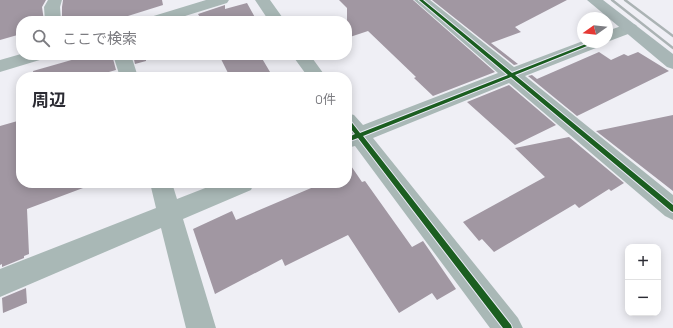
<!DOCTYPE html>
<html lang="ja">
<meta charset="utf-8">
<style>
body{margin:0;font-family:Manrope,"Noto Sans JP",sans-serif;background:#f7f7f7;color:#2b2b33}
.controls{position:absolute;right:12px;bottom:12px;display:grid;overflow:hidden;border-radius:8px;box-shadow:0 2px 10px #0003}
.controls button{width:36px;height:36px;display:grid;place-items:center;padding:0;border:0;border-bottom:1px solid #e1e1e2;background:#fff;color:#2b2b33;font:20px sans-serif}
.compass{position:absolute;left:577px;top:12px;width:36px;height:36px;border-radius:50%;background:#fff;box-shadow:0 2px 10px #0003;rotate:255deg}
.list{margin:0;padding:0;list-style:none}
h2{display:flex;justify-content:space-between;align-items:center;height:52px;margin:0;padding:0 16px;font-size:17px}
h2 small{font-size:13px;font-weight:400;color:#7c7c81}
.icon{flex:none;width:22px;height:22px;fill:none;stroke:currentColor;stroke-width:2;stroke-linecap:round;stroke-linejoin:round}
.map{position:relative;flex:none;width:673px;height:328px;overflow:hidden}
.search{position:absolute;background:#fff;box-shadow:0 2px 10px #0003;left:16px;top:16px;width:336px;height:44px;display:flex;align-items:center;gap:10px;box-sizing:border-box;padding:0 14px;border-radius:16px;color:#7c7c81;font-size:15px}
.panel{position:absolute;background:#fff;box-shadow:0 2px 10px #0003;left:16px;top:72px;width:336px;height:116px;border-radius:16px}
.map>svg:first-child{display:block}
.building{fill:#a197a2}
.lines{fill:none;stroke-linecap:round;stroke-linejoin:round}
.street{fill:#a9b8b6;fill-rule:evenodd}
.secondary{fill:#a8b6b6;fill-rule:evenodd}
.rail{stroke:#abb3b4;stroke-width:2.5}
.cycleway-casing{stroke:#ececf8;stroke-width:2}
.cycleway{fill:#1b5e20;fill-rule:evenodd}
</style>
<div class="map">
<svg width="673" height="328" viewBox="0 0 673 328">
<rect width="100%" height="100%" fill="#efeff5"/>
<path class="building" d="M 0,0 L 46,0 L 42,7 L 44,21 L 21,21 L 21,34 L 0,40 Z
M 63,0 L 162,0 L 163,5 L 112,21 L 62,21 L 62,7 Z
M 339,0 L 413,0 L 495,72 L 433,96 L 414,78 L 416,77 L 368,31 L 347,38 L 347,8 Z
M 432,0 L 567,0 L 515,27 L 521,32 L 491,43 L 518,64 L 514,65 Z
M 247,3 L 257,21 L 202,21 L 198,14 L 225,5 L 225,9 Z
M 599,52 L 611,60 L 624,54 L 628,56 L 638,52 L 669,71 L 577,116 L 528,76 L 532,75 L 537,79 Z
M 89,55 L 112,55 L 116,70 L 91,77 L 34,77 L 33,71 Z
M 133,55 L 146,55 L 146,61 L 135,64 Z
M 219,55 L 260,55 L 270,72 L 254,77 L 230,77 Z
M 509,85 L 556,125 L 515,145 L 467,102 Z
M 673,115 L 673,191 L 596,131 Z
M 21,120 L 21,183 L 91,183 L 91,185 L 27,209 L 29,254 L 24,256 L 24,258 L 2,267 L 2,264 L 0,265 L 0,126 Z
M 569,137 L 624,183 L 611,191 L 609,189 L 579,208 L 575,204 L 494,252 L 482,239 L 479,241 L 463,222 L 545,177 L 515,148 Z
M 347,160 L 362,182 L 365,181 L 412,247 L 423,241 L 456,289 L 437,300 L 432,293 L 399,313 L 348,235 L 285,266 L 282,259 L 215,294 L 193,229 L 232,211 L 236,220 L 323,183 L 347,183 Z
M 26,288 L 27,303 L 3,313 L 2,298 Z"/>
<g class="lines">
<path class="street" d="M 48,0 L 62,0 L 60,7 L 61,21 L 45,21 L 44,7 Z
M 206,0 L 229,0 L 227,3 L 169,21 L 145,21 L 147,18 Z
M 255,0 L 270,0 L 285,21 L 269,21 Z
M 414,0 L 430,0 L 514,67 L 583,41 L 583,42 L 603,42 L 601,46 L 525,76 L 673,195 L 673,220 L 665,216 L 509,83 L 373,138 L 518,318 L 523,328 L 490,328 L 355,146 L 347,148 L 347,113 L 354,115 L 363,125 L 498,73 Z
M 630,23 L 636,25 L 638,28 L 636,31 L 607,42 L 607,31 Z
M 21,54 L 46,55 L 43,59 L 0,72 L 0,60 Z
M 113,55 L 131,55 L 138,77 L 120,77 Z
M 292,55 L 310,55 L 326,77 L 308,77 Z
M 150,183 L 172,183 L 177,199 L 218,183 L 254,183 L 251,190 L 183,219 L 216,328 L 186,328 L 161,228 L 0,297 L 0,269 L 156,208 Z"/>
<path class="secondary" d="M 587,0 L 603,0 L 673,54 L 673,69 L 667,67 Z"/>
<path class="rail" d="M 612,0 L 673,48
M 625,0 L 673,36"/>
<g class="cycleway-casing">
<path id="cycleway" d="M 419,0 L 423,0 L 512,73 L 591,42 L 597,42 L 515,75 L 673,205 L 673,212 L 671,211 L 511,77 L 363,136 L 511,325 L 512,328 L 503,328 L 358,138 L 347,142 L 347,138 L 355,134 L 347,124 L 347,118 L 349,119 L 360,133 L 508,75 Z"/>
</g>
<use href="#cycleway" class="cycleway"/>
</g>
</svg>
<div class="controls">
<button>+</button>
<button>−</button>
</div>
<svg class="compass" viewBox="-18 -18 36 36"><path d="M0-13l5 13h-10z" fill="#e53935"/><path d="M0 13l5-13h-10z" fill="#7c7c81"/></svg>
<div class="search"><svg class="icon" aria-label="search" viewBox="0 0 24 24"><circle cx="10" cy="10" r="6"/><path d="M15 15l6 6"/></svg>ここで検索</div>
<section class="panel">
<h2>周辺<small>0件</small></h2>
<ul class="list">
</ul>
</section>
</div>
